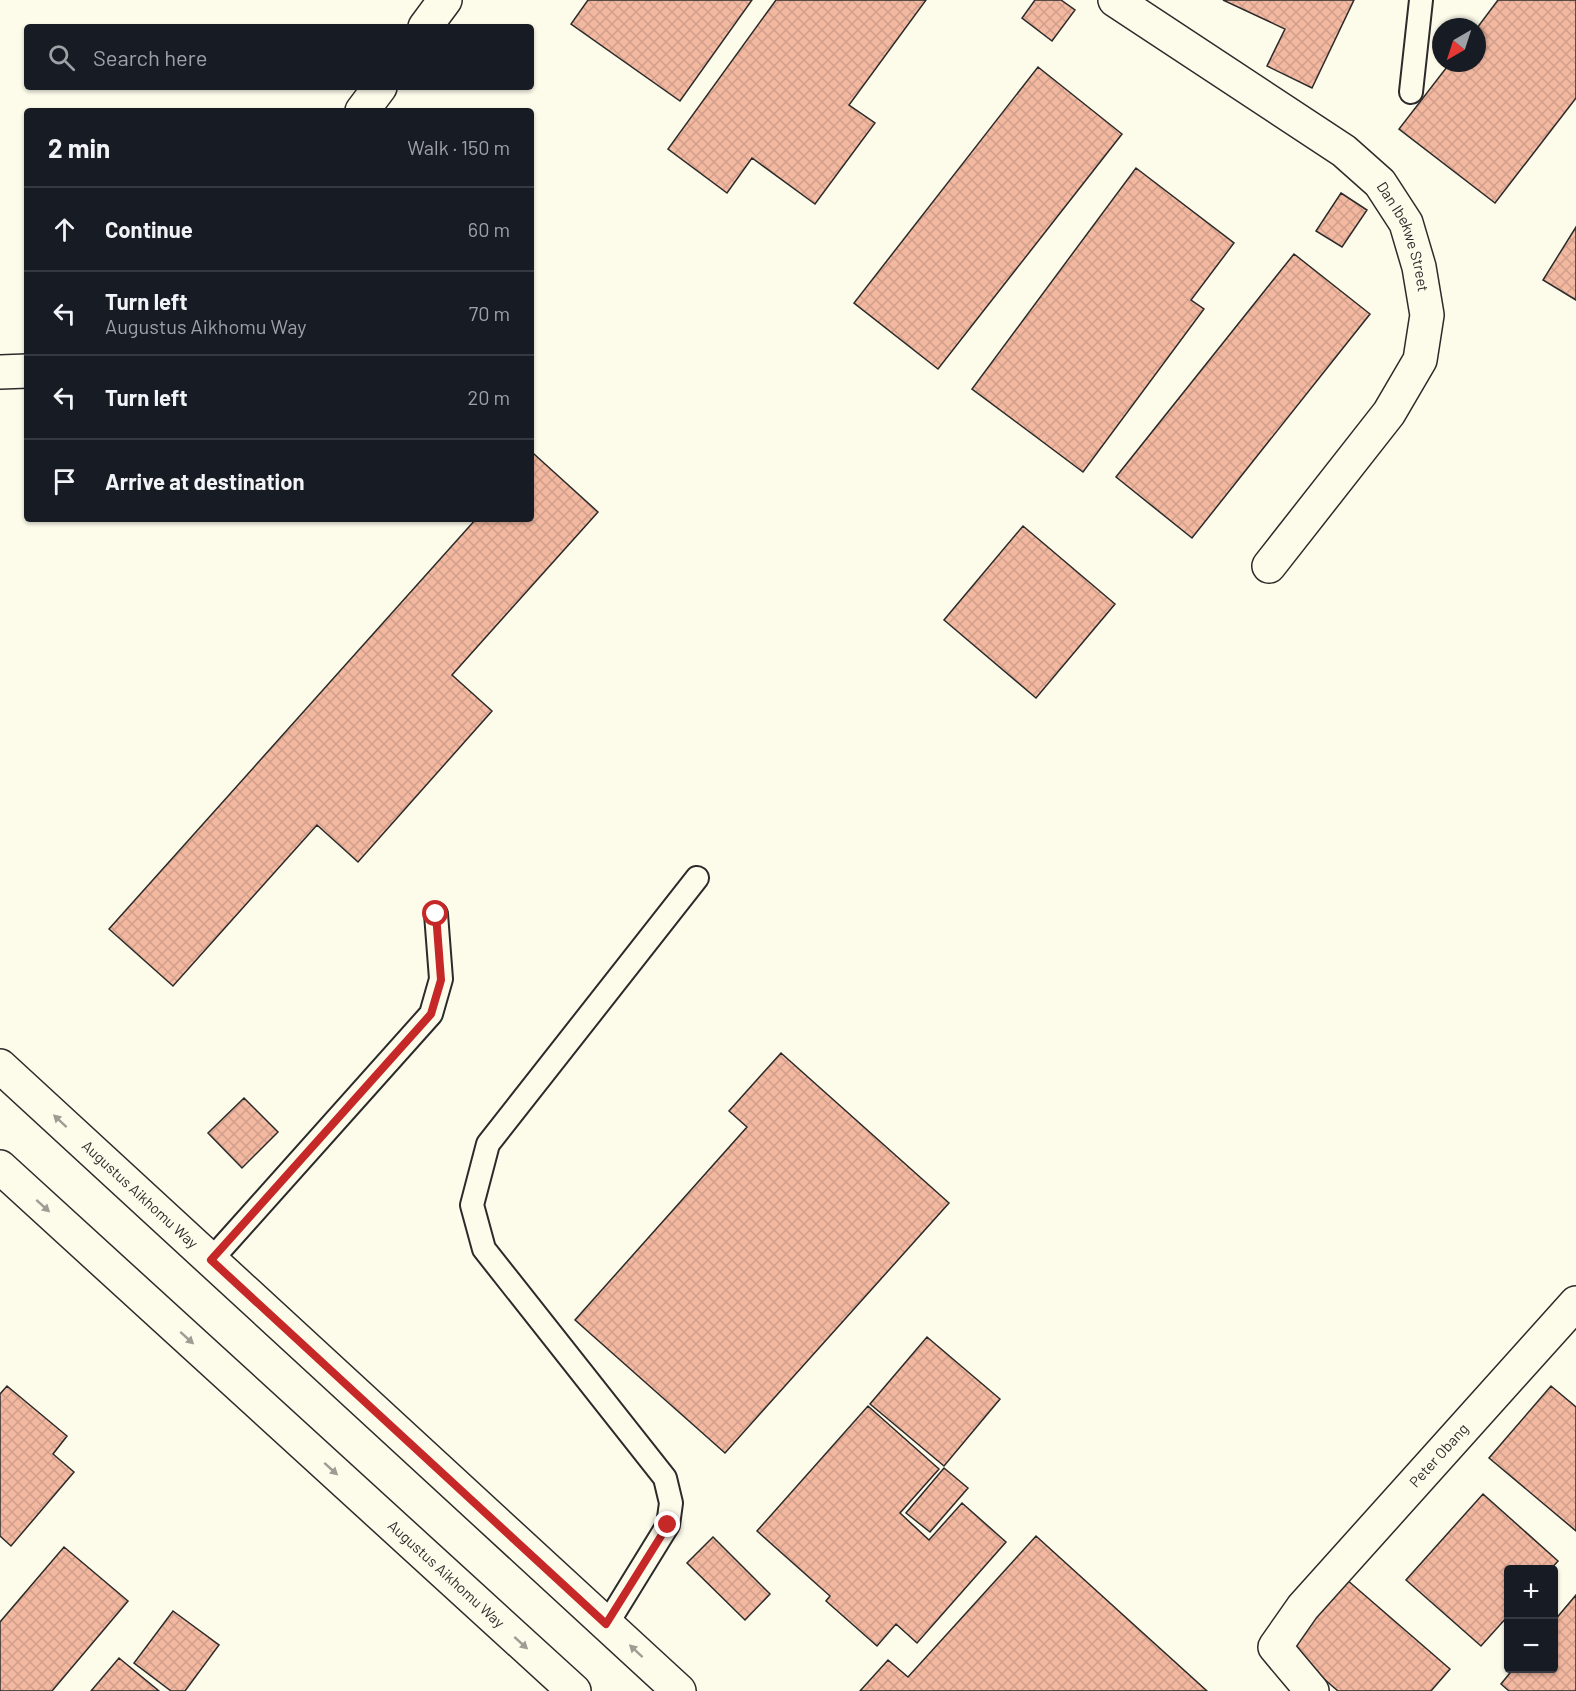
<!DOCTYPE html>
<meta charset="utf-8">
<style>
body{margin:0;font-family:Barlow,sans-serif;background:#242831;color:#f1f3f6}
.controls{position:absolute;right:18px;bottom:18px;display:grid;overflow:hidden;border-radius:6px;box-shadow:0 2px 4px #0004}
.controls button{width:54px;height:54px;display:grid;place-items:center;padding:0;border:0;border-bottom:2px solid #363941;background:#171b24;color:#f1f3f6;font:30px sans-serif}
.compass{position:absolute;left:1432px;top:18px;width:54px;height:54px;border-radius:50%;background:#171b24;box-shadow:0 2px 4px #0004;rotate:219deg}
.stop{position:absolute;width:18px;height:18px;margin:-14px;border:4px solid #c62828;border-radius:50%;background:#fff}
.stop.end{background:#c62828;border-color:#fff;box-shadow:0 2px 6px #0008}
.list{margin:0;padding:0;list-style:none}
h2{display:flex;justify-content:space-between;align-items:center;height:78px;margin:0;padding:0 24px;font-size:26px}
h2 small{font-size:20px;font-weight:400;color:#9ea1a6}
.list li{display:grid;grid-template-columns:39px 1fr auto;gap:18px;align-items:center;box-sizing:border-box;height:84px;padding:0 24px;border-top:2px solid #363941}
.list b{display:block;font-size:22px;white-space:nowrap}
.list p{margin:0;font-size:20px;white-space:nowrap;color:#9ea1a6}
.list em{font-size:20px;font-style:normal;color:#9ea1a6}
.icon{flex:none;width:33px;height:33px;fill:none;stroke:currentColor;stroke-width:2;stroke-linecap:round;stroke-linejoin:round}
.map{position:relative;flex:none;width:1576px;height:1691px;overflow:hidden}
.search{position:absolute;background:#171b24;box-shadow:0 2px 4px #0004;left:24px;top:24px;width:510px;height:66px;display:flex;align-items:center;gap:15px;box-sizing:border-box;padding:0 21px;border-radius:6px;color:#9ea1a6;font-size:22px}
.panel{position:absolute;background:#171b24;box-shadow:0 2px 4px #0004;left:24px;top:108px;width:510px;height:414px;border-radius:6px}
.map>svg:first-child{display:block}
.building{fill:url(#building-cross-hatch);stroke:#2b2b2b;stroke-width:1.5}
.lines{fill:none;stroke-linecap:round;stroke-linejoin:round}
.service-casing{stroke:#2b2b2b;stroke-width:26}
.minor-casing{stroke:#2b2b2b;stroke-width:36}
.tertiary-casing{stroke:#2b2b2b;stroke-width:36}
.service{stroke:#fdfbea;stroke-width:22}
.minor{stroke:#fdfbea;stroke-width:33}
.tertiary{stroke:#fdfbea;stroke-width:33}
.oneway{fill:#9e9d94}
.route{stroke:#c62828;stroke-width:8}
.labels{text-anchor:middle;stroke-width:4.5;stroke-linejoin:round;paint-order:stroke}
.street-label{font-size:15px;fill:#2b2b2b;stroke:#fdfbea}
</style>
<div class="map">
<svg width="1576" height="1691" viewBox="0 0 1576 1691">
<defs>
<pattern id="building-cross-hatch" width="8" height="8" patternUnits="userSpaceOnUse" patternTransform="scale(1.5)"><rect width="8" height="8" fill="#f2b8a0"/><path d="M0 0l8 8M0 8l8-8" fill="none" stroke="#d09e8a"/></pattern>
</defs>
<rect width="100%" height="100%" fill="#fdfbea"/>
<path class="building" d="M 588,0 L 752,0 L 680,101 L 571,24 Z
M 776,0 L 926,0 L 849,105 L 875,123 L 815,204 L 752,158 L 727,193 L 668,149 Z
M 1035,0 L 1061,0 L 1075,10 L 1052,41 L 1022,18 Z
M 1223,0 L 1354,0 L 1312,88 L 1267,66 L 1285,29 Z
M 1498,0 L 1576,0 L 1576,98 L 1495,203 L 1399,129 L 1450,63 L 1477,63 L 1477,28 Z
M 1038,67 L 1122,134 L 938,369 L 854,303 Z
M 1136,168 L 1234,243 L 1191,300 L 1204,309 L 1083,472 L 972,389 Z
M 1341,193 L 1367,210 L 1342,247 L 1316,231 Z
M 1576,227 L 1576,300 L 1543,280 Z
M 1294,254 L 1370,314 L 1192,538 L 1116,477 Z
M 534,454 L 598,512 L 452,675 L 492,711 L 358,862 L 317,825 L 173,986 L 109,929 L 476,519 L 531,519 L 531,457 Z
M 1023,526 L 1115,604 L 1036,698 L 944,620 Z
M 781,1053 L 949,1203 L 725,1453 L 575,1320 L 747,1127 L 729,1111 Z
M 244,1098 L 278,1132 L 242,1168 L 208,1133 Z
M 927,1337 L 1000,1399 L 944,1466 L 870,1404 Z
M 7,1386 L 67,1436 L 53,1454 L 74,1472 L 11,1546 L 0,1536 L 0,1394 Z
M 1551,1386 L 1576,1407 L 1576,1531 L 1489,1458 Z
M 868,1406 L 939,1469 L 900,1513 L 929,1540 L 962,1503 L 1006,1542 L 917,1643 L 896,1624 L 877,1646 L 826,1601 L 830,1596 L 757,1531 Z
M 944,1468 L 968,1488 L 930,1532 L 906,1513 Z
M 1483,1494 L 1558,1561 L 1550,1570 L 1508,1570 L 1508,1616 L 1481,1646 L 1406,1580 Z
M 1036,1536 L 1207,1691 L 860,1691 L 888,1660 L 908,1677 Z
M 713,1537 L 770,1594 L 745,1620 L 687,1563 Z
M 64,1547 L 128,1601 L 52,1691 L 0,1691 L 0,1622 Z
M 1346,1579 L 1450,1669 L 1431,1691 L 1338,1691 L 1287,1647 Z
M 1576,1595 L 1576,1691 L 1509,1691 L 1501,1684 L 1514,1668 L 1554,1668 L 1554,1621 Z
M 173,1611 L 219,1645 L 185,1691 L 171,1691 L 134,1663 Z
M 119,1658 L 159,1691 L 91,1691 Z"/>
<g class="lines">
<g class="service-casing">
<path id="service" d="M 1411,92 L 1421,0
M 211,1260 L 431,1014 L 441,979 L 436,914
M 607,1624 L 668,1525 L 671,1503 L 665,1478 L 484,1249 L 472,1205 L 488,1144 L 697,878"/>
</g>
<g class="minor-casing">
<g id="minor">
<path id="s1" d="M 1115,0 L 1344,151 L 1380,183 L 1406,223 L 1419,267 L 1427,315 L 1420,360 L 1389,413 L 1269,566"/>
<path d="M 425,27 L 445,0"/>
<path d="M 362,111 L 380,87"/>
<path d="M 0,372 L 27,371"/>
<path id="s2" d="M 1312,1691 L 1275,1647 L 1303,1607 L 1576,1303"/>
</g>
</g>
<g class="tertiary-casing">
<g id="tertiary">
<path id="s3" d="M 0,1066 L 679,1691"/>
<path id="s4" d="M 0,1167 L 574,1691"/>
</g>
</g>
<use href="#service" class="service"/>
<use href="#minor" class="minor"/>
<use href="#tertiary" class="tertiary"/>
</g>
<defs><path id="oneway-solid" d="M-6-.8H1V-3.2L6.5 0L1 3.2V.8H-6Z" transform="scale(1.5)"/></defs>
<g class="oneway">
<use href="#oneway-solid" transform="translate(60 1121) rotate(-137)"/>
<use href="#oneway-solid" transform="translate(43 1206) rotate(42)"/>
<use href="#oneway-solid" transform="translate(187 1338) rotate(42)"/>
<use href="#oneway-solid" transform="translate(331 1469) rotate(42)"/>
<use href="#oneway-solid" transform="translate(521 1643) rotate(42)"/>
<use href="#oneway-solid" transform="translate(636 1651) rotate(-137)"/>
</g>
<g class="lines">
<path class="route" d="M 436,914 L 441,980 L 431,1014 L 211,1260 L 606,1624 L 668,1525"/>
</g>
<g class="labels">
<g class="street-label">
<text dy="5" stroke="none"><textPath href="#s1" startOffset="382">Dan Ibekwe Street</textPath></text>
<text dy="5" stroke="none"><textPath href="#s3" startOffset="190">Augustus Aikhomu Way</textPath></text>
<text dy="5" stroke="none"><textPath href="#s2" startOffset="310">Peter Obang</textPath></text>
<text dy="5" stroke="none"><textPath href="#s4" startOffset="604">Augustus Aikhomu Way</textPath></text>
</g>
</g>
</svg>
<div class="controls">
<button>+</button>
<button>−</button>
</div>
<svg class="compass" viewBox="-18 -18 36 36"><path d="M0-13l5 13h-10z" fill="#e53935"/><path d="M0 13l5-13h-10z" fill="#9ea1a6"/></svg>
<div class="stop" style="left:436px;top:914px"></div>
<div class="stop end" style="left:668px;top:1525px"></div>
<div class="search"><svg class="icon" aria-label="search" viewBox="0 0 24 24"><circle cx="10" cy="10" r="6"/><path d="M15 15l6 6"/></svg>Search here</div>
<section class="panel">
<h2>2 min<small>Walk · 150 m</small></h2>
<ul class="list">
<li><svg class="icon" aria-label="ahead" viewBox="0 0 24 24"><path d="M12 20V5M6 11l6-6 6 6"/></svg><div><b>Continue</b></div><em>60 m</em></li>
<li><svg class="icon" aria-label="left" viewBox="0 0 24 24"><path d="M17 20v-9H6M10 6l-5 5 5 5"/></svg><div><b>Turn left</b><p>Augustus Aikhomu Way</p></div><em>70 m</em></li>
<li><svg class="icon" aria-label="left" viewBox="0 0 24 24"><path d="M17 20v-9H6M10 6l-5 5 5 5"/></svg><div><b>Turn left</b></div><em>20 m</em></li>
<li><svg class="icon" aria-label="arrive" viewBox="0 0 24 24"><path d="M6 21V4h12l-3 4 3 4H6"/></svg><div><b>Arrive at destination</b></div></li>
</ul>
</section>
</div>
